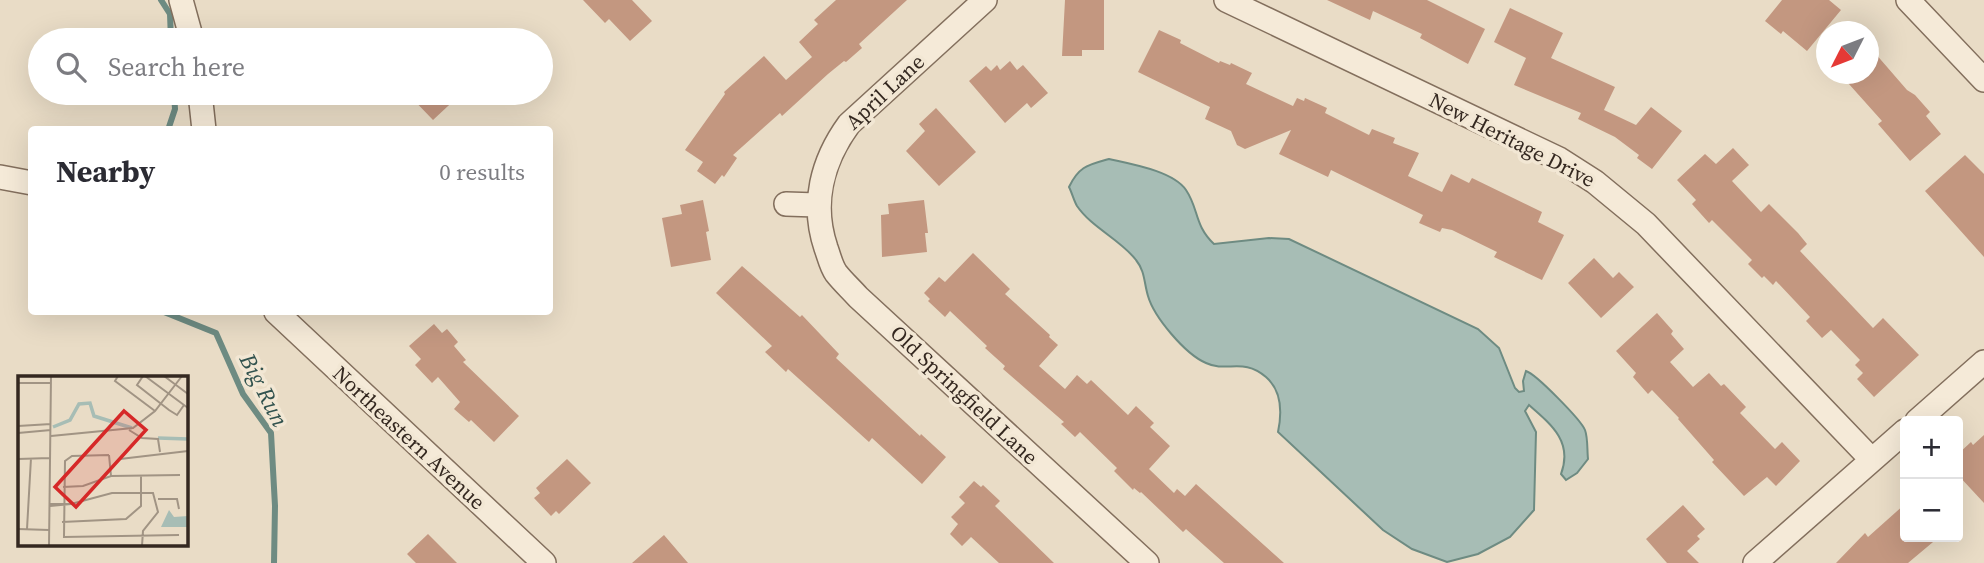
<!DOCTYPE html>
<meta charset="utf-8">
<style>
body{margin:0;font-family:"Source Serif 4",serif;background:#f7f7f7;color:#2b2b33}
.controls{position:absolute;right:21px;bottom:21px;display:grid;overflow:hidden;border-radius:7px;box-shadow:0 7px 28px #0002}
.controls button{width:63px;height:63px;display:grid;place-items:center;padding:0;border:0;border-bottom:2px solid #e1e1e2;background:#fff;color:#2b2b33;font:35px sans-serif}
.compass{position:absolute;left:1816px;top:21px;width:63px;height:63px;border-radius:50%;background:#fff;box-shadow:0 7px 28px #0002;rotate:228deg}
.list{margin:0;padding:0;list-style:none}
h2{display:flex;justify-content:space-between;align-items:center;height:91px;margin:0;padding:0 28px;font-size:30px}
h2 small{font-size:23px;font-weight:400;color:#7c7c81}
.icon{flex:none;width:38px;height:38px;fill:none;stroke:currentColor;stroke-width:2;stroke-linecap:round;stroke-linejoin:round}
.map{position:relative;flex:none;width:1984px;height:563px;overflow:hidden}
.search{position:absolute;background:#fff;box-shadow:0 7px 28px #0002;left:28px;top:28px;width:525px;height:77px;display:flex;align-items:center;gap:18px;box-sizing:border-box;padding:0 24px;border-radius:38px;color:#7c7c81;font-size:26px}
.panel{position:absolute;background:#fff;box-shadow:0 7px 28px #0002;left:28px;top:126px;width:525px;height:189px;border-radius:7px}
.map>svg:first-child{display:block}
.water{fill:#a7bdb5;stroke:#6e8b82;stroke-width:2}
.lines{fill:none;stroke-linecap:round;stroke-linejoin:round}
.stream{stroke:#6e8b82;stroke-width:6}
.building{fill:#c39780}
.street-casing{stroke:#836f5d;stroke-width:26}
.street{stroke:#f5ead8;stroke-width:23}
.labels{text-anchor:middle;stroke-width:7;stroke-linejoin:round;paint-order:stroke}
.street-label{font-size:21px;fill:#342820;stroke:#f2e7d4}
.water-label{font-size:23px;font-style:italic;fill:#31524e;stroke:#f2e7d4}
.inset-river{fill:none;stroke:#a7bdb5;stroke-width:3.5}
.inset-road{fill:none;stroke:#a19484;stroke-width:2}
.view{fill:#d62828;fill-opacity:0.15;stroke:#d62828;stroke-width:3.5}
.inset-edge{fill:none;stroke:#342820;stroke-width:3.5}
</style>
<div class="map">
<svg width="1984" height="563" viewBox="0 0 1984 563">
<rect width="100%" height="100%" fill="#e9dcc6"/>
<path class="water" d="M 1109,159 C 1131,164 1173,171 1186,190 C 1199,209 1194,225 1214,244 L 1269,238 L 1289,239 L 1478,329 L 1499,348 L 1515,388 L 1519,392 L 1524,391 L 1523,381 L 1526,371 C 1536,374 1581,420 1585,430 C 1588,438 1587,450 1588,459 L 1577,473 L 1566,480 L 1561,474 C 1573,442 1552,425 1529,405 L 1525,411 L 1536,432 L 1534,510 L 1510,537 L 1478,554 L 1447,562 L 1412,549 L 1383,530 L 1278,432 C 1282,413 1282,391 1266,377 C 1243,357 1227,373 1206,363 C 1185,354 1154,317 1148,296 C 1144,283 1145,271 1136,260 C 1121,240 1092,228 1077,206 C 1074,201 1072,193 1069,187 C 1079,166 1088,165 1109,159 Z"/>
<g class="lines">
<path class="stream" d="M 161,0 L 170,14 L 171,40
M 168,130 L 175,109 L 174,93
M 164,312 L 216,333 L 243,394 L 271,433 L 275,506 L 274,563"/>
</g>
<path class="building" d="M 583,0 L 632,0 L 652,21 L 630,41 L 609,19 L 605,23 Z
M 836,0 L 907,0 L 859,44 L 862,48 L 846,62 L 844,61 L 828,74 L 782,116 L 780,113 L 733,155 L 737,158 L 724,177 L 722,175 L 715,184 L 697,171 L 703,162 L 685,150 L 725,94 L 724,92 L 764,56 L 786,80 L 812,57 L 799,42 L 818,24 L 814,20 Z
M 1065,0 L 1104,0 L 1104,50 L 1082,50 L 1082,56 L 1062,56 Z
M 1327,0 L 1427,0 L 1485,29 L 1468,64 L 1420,38 L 1422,34 L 1373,11 L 1370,20 Z
M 1782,0 L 1829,0 L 1841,10 L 1807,51 L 1783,31 L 1781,34 L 1765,21 Z
M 1510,8 L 1563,33 L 1551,58 L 1615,87 L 1604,110 L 1636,125 L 1651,107 L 1682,131 L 1652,169 L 1637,158 L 1639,155 L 1615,137 L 1578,119 L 1581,113 L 1514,85 L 1526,58 L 1494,42 Z
M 1159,30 L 1181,40 L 1180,43 L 1219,63 L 1220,61 L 1230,65 L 1231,63 L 1252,73 L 1246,84 L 1293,106 L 1297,98 L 1304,101 L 1305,98 L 1327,108 L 1325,113 L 1369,135 L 1372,129 L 1395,138 L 1393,143 L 1419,153 L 1408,176 L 1442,192 L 1451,174 L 1469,183 L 1472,178 L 1542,212 L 1538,222 L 1564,235 L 1542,280 L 1494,257 L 1497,252 L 1452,230 L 1442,228 L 1440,232 L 1419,223 L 1423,215 L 1331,170 L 1328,177 L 1279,154 L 1291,130 L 1245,149 L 1237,145 L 1231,131 L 1205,119 L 1210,107 L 1138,72 Z
M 1868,45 L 1907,90 L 1915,95 L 1930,112 L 1926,116 L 1941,134 L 1910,161 L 1878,124 L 1882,121 L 1840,74 L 1868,74 Z
M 1010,61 L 1017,70 L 1023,65 L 1048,93 L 1031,108 L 1027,103 L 1005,123 L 969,81 L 986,66 L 991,71 L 997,65 L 1000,70 Z
M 407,93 L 462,93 L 433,120 Z
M 936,108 L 976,152 L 939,186 L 906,151 L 925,131 L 919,124 Z
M 1733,148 L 1749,165 L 1732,181 L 1761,212 L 1769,204 L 1798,233 L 1807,244 L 1800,251 L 1873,328 L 1883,318 L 1919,355 L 1874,397 L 1857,379 L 1863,373 L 1855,365 L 1860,360 L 1831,330 L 1822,338 L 1806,321 L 1810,317 L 1776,281 L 1773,285 L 1764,276 L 1762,278 L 1748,264 L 1752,260 L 1712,220 L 1709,223 L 1692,204 L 1696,200 L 1677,180 L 1705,154 L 1716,164 Z
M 1965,155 L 1984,174 L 1984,257 L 1925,191 Z
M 703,200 L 709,231 L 706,232 L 711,260 L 671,267 L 662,218 L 682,214 L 680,205 Z
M 924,200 L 928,233 L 925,233 L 927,252 L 882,257 L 881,215 L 889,214 L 888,204 Z
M 973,253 L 1010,289 L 1005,294 L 1050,335 L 1049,337 L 1058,345 L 1039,366 L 1065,389 L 1077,375 L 1087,384 L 1091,380 L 1128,415 L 1136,406 L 1154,423 L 1150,427 L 1170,446 L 1149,469 L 1174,493 L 1177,489 L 1185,496 L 1196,484 L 1284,563 L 1224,563 L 1186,529 L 1183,532 L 1141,492 L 1140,493 L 1134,488 L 1133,490 L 1114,471 L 1117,468 L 1080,432 L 1075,437 L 1061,424 L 1064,422 L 1003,369 L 1005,366 L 985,348 L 987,346 L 950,311 L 945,317 L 928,301 L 930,299 L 924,293 L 939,277 L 945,282 Z
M 1594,258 L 1613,278 L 1619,272 L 1634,287 L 1601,318 L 1568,283 Z
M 742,266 L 800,317 L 802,315 L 839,354 L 836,358 L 920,436 L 921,434 L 946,457 L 922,484 L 872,438 L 869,442 L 788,369 L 786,372 L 765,352 L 772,346 L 716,293 Z
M 1657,313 L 1673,331 L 1671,334 L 1684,349 L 1670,362 L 1693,387 L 1709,373 L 1721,386 L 1724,384 L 1746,407 L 1740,413 L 1775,449 L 1782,442 L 1800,461 L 1776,486 L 1767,477 L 1744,496 L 1712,462 L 1714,460 L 1678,419 L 1679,418 L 1652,390 L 1648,394 L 1633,377 L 1636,373 L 1616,351 Z
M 434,324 L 442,333 L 447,329 L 458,342 L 454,346 L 466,360 L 463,362 L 519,416 L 494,442 L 471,420 L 469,422 L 454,409 L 460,402 L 438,377 L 432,383 L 415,365 L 421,359 L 409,346 Z
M 1984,435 L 1984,503 L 1958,475 L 1958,454 L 1971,442 L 1973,445 Z
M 567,459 L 591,483 L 559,514 L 556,511 L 551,516 L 534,498 L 540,493 L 536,488 Z
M 974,481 L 981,487 L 983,485 L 1000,501 L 995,506 L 1054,563 L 999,563 L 971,537 L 962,546 L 950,534 L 958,524 L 951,517 L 965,503 L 959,497 Z
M 1905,504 L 1905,537 L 1939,537 L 1908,563 L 1836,563 L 1865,533 L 1868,537 Z
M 1683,505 L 1705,529 L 1697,536 L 1700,539 L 1687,551 L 1699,563 L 1667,563 L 1646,539 Z
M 428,534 L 457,563 L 416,563 L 407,554 Z
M 664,535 L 688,563 L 632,563 Z"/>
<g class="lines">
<g class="street-casing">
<path id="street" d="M 181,0 L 192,40
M 985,0 L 849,124 C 822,161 811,204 826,248 C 829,256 831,266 836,273 C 843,282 851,289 858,297 L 1147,563
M 1226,0 L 1559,159 L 1595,182 L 1646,224 L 1872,460
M 1908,0 L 1984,80
M 200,93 L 204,130
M 0,177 L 32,183
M 786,204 L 817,205
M 276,312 L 544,563
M 1917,421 L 1984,362
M 1755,563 L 1905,431"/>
</g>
<use href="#street" class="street"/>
</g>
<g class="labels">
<g class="street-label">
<text transform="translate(885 92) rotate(-43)" y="7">April Lane</text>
<text transform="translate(1512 140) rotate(27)" y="7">New Heritage Drive</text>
<text transform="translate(964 395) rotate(43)" y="7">Old Springfield Lane</text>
<text transform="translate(409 438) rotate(43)" y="7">Northeastern Avenue</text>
</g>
<g class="water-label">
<text transform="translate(264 390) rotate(63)" y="8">Big Run</text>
</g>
</g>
<g transform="translate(18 376)">
<rect width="170" height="170" fill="#e9dcc6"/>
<path d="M 151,134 L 156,141 L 170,140 L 169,151 L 143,151 Z" fill="#a7bdb5"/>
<path class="inset-river" d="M 35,51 L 52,44 L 61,28 L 72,27 L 76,40 L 114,52M 140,62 L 170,63"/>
<path class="inset-road" d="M 100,0 L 97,5 L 137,35M 125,0 L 119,9 L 151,34 L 159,39 L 166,29M 127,0 L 170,32M 146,0 L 170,18M 0,7 L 33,7M 0,50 L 33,48M 111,54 L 124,62 L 140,63 L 142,76M 0,57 L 33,54M 33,60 L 115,52 L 137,35 L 164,0M 91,79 L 54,80 L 47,85 L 46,161 L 161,159M 91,79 L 93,100M 0,83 L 32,82M 102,83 L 170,75M 45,111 L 65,110 L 93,100 L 162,99M 140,123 L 159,123 L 161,133M 53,128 L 94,117 L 135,117 L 140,136 L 125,155 L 124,170M 32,130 L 53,128 L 32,128M 44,146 L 108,143 L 123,130 L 123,99M 0,153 L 31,154M 9,153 L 13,82M 31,170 L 33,0"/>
<path class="view" d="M 106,35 L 128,54 L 58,131 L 37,111 Z"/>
<rect width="170" height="170" class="inset-edge"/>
</g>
</svg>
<div class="controls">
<button>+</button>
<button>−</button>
</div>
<svg class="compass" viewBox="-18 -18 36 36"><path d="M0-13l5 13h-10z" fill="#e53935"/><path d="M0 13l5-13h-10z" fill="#7c7c81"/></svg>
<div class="search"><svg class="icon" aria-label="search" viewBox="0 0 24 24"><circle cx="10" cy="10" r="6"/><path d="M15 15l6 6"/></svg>Search here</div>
<section class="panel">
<h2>Nearby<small>0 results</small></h2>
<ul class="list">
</ul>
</section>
</div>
